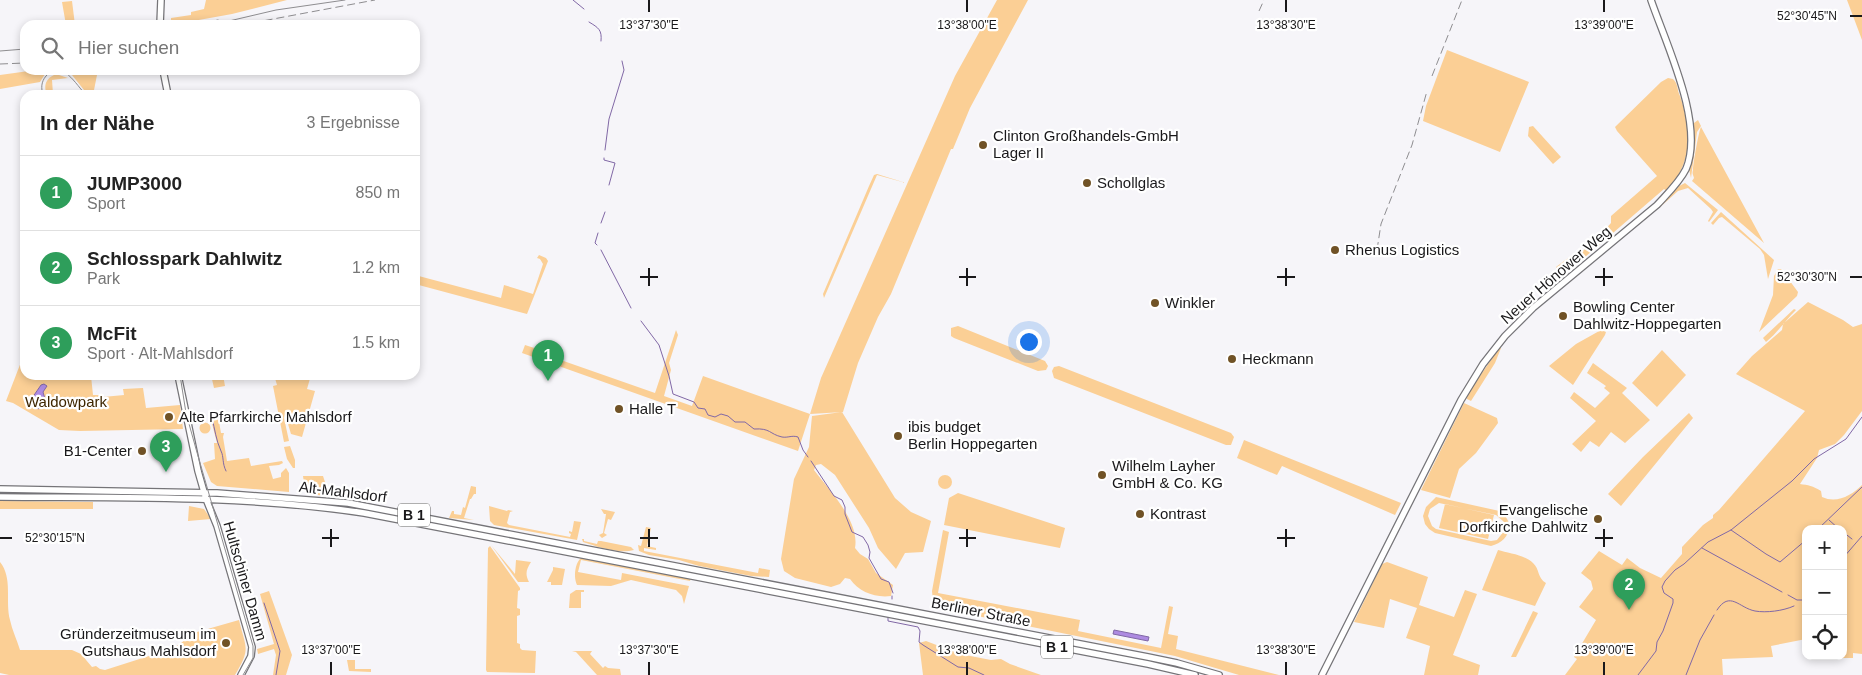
<!DOCTYPE html>
<html lang="de">
<meta charset="utf-8">
<style>
body{margin:0;font-family:Helvetica,sans-serif;background:#f6f6f6;color:#222}
.controls{position:absolute;right:15px;bottom:15px;display:grid;overflow:hidden;border-radius:10px;box-shadow:0 2px 8px #0003}
.controls button{width:45px;height:45px;display:grid;place-items:center;padding:0;border:0;border-bottom:1px solid #e0e0e0;background:#fff;color:#222;font:25px sans-serif}
.you{position:absolute;left:1028px;top:341px;width:18px;height:18px;margin:-12px;border:4px solid #fff;border-radius:50%;background:#1a73e8;box-shadow:0 0 0 8px #1a73e833}
.badge{display:grid;place-items:center;width:32px;height:32px;border-radius:50%;background:#ea580c;color:#fff;font-size:16px;font-weight:700}
.pin{position:absolute;translate:-50% -41px;filter:drop-shadow(0 1px 2px #0008)}
.pin::after{content:'';position:absolute;top:26px;width:18px;height:15px;background:inherit;clip-path:polygon(0 0,100% 0,50% 100%)}
.list{margin:0;padding:0;list-style:none}
h2{display:flex;justify-content:space-between;align-items:center;height:65px;margin:0;padding:0 20px;font-size:21px}
h2 small{font-size:16px;font-weight:400;color:#767676}
.list li{display:grid;grid-template-columns:32px 1fr auto;gap:15px;align-items:center;box-sizing:border-box;height:75px;padding:0 20px;border-top:1px solid #e0e0e0}
.list b{display:block;font-size:19px;white-space:nowrap}
.list p{margin:0;font-size:16px;white-space:nowrap;color:#767676}
.list em{font-size:16px;font-style:normal;color:#767676}
.icon{flex:none;width:28px;height:28px;fill:none;stroke:currentColor;stroke-width:2;stroke-linecap:round;stroke-linejoin:round}
.map{position:relative;flex:none;width:1862px;height:675px;overflow:hidden}
.search{position:absolute;background:#fff;box-shadow:0 2px 8px #0003;left:20px;top:20px;width:400px;height:55px;display:flex;align-items:center;gap:12px;box-sizing:border-box;padding:0 18px;border-radius:15px;color:#767676;font-size:19px}
.panel{position:absolute;background:#fff;box-shadow:0 2px 8px #0003;left:20px;top:90px;width:400px;height:290px;border-radius:15px}
.map>svg:first-child{display:block}
.green{fill:#fbcf95;fill-rule:evenodd}
.water{fill:#ad8ae1;stroke:#8168a6}
.lines{fill:none;stroke-linecap:round;stroke-linejoin:round}
.stream{stroke:#8168a6;stroke-width:1}
.major-casing{stroke:#757478;stroke-width:8}
.major{stroke:#fff;stroke-width:5.5}
.tram{stroke:#8e8d90;stroke-width:1}
.rail{stroke:#8e8d90;stroke-width:1;stroke-dasharray:8 4;stroke-linecap:butt}
.ticks{fill:none;stroke:#1a191b;stroke-width:2}
.poi-dot{fill:#705226;stroke:#fff;stroke-width:2}
.labels{text-anchor:middle;stroke-width:4.5;stroke-linejoin:round;paint-order:stroke}
.shield{fill:#fff;stroke:#5f5e5f;stroke-width:1}
.shield-label{font-size:14px;font-weight:bold;fill:#1a191b}
.poi-label{font-size:15px;fill:#1a191b;stroke:#fff;text-anchor:start}
.street-label{font-size:15px;fill:#1a191b;stroke:#fff}
.park-label{font-size:15px;fill:#3e2600;stroke:#fff}
.ticks-label{font-size:12px;text-anchor:middle;fill:#1a191b;stroke:#fff;stroke-width:4.5;stroke-linejoin:round;paint-order:stroke}
</style>
<div class="map">
<svg width="1862" height="675" viewBox="0 0 1862 675">
<rect width="100%" height="100%" fill="#f6f5f9"/>
<path class="green" d="M 206,0 L 287,0 L 232,14 L 171,25 L 171,18 L 191,15 L 191,12 L 204,9 Z
M 997,0 L 1028,0 L 970,108 L 953,149 L 951,149 L 891,294 L 878,317 L 858,363 L 843,412 L 810,414 L 798,451 L 522,353 L 525,345 L 556,355 L 555,358 L 655,393 L 676,330 L 678,335 L 669,363 L 671,370 L 664,396 L 692,406 L 703,376 L 810,414 L 821,378 L 955,76 Z
M 1847,0 L 1862,0 L 1862,40 Z
M 72,1 L 75,25 L 66,25 L 62,2 Z
M 1447,50 L 1529,82 L 1500,152 L 1423,121 L 1426,106 Z
M 36,70 L 51,70 L 45,74 L 40,82 L 0,89 L 0,75 Z
M 66,70 L 98,70 L 93,95 L 88,95 L 72,75 Z
M 56,74 L 68,78 L 52,80 L 53,94 L 47,95 C 43,85 46,78 56,74 Z
M 1668,78 L 1673,79 C 1678,83 1677,90 1680,96 C 1692,133 1693,160 1667,191 L 1664,189 L 1563,276 L 1556,267 L 1575,253 L 1577,255 L 1592,244 L 1611,223 L 1611,216 L 1657,176 L 1617,131 L 1615,127 L 1661,82 Z
M 1698,120 L 1701,126 L 1697,132 L 1691,178 L 1689,169 L 1694,147 L 1694,123 Z
M 1533,126 L 1561,157 L 1553,164 L 1528,136 L 1529,127 Z
M 1701,127 L 1764,243 L 1692,181 L 1694,178 C 1693,174 1692,174 1693,170 C 1693,164 1699,130 1701,127 Z
M 877,174 L 906,183 L 877,175 L 824,298 L 823,294 L 869,186 L 874,175 Z
M 1685,183 L 1718,210 L 1709,222 L 1708,221 L 1713,212 L 1711,209 L 1688,188 L 1678,191 L 1658,209 L 1679,186 Z
M 1721,212 L 1774,260 L 1768,279 L 1764,255 L 1760,249 L 1722,217 L 1719,218 L 1713,225 L 1711,223 Z
M 539,255 L 546,258 L 548,261 L 527,314 L 415,284 L 415,275 L 501,298 L 504,285 L 533,294 L 543,264 L 540,259 L 537,258 Z
M 1778,269 L 1781,269 L 1798,292 L 1797,296 L 1759,332 L 1773,295 L 1774,276 Z
M 1808,302 L 1843,320 L 1853,327 L 1862,324 L 1862,411 L 1844,435 L 1835,444 L 1819,450 L 1817,458 L 1800,484 C 1808,485 1813,486 1821,491 L 1822,497 C 1837,504 1852,495 1862,485 L 1862,654 L 1853,653 L 1853,658 L 1840,658 L 1837,656 L 1843,656 L 1843,529 L 1806,529 L 1806,639 L 1771,646 L 1773,657 L 1722,659 L 1723,675 L 1565,675 L 1577,659 L 1574,657 L 1596,620 L 1579,607 L 1593,589 L 1591,581 L 1581,573 L 1599,551 L 1622,565 L 1627,558 L 1640,568 L 1661,578 L 1682,554 L 1682,547 L 1703,525 L 1713,518 L 1713,515 L 1719,510 L 1805,411 L 1736,374 L 1752,356 L 1782,330 L 1783,324 Z
M 1794,309 L 1796,310 C 1785,321 1778,332 1766,342 L 1763,338 Z
M 958,326 L 1045,361 L 1048,366 L 1046,370 L 1038,371 L 954,338 L 951,336 L 951,328 Z
M 1601,330 L 1606,332 L 1605,335 L 1573,385 L 1549,366 L 1576,344 Z
M 1500,347 L 1501,348 L 1495,363 L 1471,401 L 1467,399 L 1466,396 Z
M 1662,350 L 1686,375 L 1657,407 L 1632,383 Z
M 25,360 L 25,375 L 91,376 L 93,395 L 103,395 L 103,397 L 124,395 L 123,389 L 143,388 L 146,408 L 180,405 L 183,429 L 80,431 L 59,430 L 13,403 L 6,401 L 21,362 Z
M 1593,363 L 1627,388 L 1622,393 L 1650,420 L 1625,443 L 1611,432 L 1599,447 L 1590,441 L 1581,452 L 1572,444 L 1596,421 L 1570,398 L 1574,392 L 1595,408 L 1610,393 L 1604,388 L 1606,386 L 1587,373 Z
M 1059,366 L 1231,433 L 1234,437 L 1231,445 L 1226,445 L 1054,378 L 1052,371 L 1054,367 Z
M 211,375 L 223,375 L 225,386 L 214,388 Z
M 274,375 L 311,375 L 307,389 L 315,391 L 302,437 L 291,434 L 285,414 L 284,418 L 289,441 L 284,442 L 273,386 L 277,385 Z
M 1464,403 L 1497,418 L 1498,423 L 1476,453 L 1459,469 L 1450,498 L 1421,490 Z
M 217,412 L 220,415 L 218,416 L 221,433 L 224,433 L 223,437 L 227,461 L 249,458 L 251,466 L 282,461 L 283,463 L 279,465 L 269,466 L 273,479 L 281,477 L 281,473 L 286,468 L 289,473 L 289,492 L 217,486 L 211,482 L 203,463 L 215,459 L 214,443 L 217,443 L 210,416 L 212,416 L 211,413 Z
M 842,412 L 895,498 L 911,512 L 931,521 L 923,552 L 905,553 L 896,569 L 878,548 L 869,528 L 835,475 L 821,464 L 816,465 L 814,470 C 829,490 860,521 855,548 L 860,554 L 868,559 L 876,573 L 893,585 L 891,596 C 875,598 859,592 850,579 L 845,578 L 840,584 L 831,587 L 795,578 L 784,571 L 781,559 L 794,479 L 809,447 L 812,416 Z
M 1689,413 L 1693,418 L 1621,506 L 1608,494 L 1643,457 Z
M199.5 428a5.5 5.5 0 1 1 11 0a5.5 5.5 0 1 1-11 0Z
M 1244,440 L 1401,503 L 1395,515 L 1282,466 L 1277,475 L 1237,458 Z
M 290,446 L 295,460 L 295,468 L 293,468 L 287,459 L 284,447 Z
M938 482a7 7 0 1 1 14 0a7 7 0 1 1-14 0Z
M 303,476 L 323,476 L 329,494 L 327,496 L 308,494 L 308,491 L 305,490 Z
M 471,486 L 476,487 L 476,494 L 474,494 L 471,499 L 470,499 L 464,518 L 474,520 L 449,518 L 452,511 L 454,511 L 454,514 L 461,515 L 463,507 L 465,508 Z
M 0,492 L 73,493 L 73,495 L 0,495 Z
M 958,493 L 1065,528 L 1060,548 L 944,525 L 949,498 Z
M 1436,497 L 1504,512 C 1505,517 1508,519 1509,524 C 1510,536 1502,543 1491,546 L 1435,533 L 1429,529 L 1425,524 L 1423,516 L 1426,507 ZM 1439,503 L 1496,515 L 1503,521 L 1504,531 L 1497,540 L 1491,541 L 1436,529 L 1432,526 L 1428,516 L 1430,509 Z
M 0,501 L 93,502 L 93,509 L 0,509 Z
M 1445,504 L 1494,515 L 1488,539 L 1439,528 Z
M 189,506 L 204,509 L 211,519 L 188,521 Z
M 489,506 L 507,511 L 508,510 L 513,511 L 510,512 L 507,523 L 509,525 L 570,537 L 571,534 L 569,533 L 569,531 L 572,532 L 574,521 L 581,522 L 577,540 L 494,525 L 490,521 Z
M 345,507 L 357,507 L 431,522 L 419,521 Z
M 601,509 L 615,512 L 611,520 L 608,519 L 604,533 L 607,535 L 602,538 L 599,535 L 603,533 L 606,514 L 604,514 Z
M 646,527 L 651,528 L 647,546 L 656,548 L 656,550 L 644,548 L 644,551 L 758,573 L 759,568 L 770,570 L 769,577 L 751,576 L 699,566 L 679,560 L 649,555 L 639,551 L 638,545 L 641,546 Z
M 943,530 L 949,532 L 938,593 L 1080,620 L 1078,631 L 1161,648 L 1169,606 L 1173,607 L 1168,634 L 1178,636 L 1176,649 L 1279,675 L 1239,675 L 1175,656 L 938,608 L 933,601 L 932,591 Z
M 582,539 L 584,539 L 584,541 L 597,544 L 598,541 L 601,541 L 631,547 L 634,550 C 618,554 598,547 583,542 Z
M 491,545 L 515,574 L 516,560 L 531,562 C 526,570 525,574 529,582 L 518,582 Z
M 490,546 L 520,588 L 520,590 L 518,591 L 517,608 L 520,609 L 520,615 L 517,616 L 517,643 L 520,644 L 520,648 L 522,650 L 536,651 L 535,673 L 487,672 L 486,670 L 488,548 Z
M 1498,550 C 1508,553 1525,555 1533,563 C 1540,569 1537,578 1546,583 L 1535,606 L 1482,590 Z
M 582,557 L 691,578 L 690,581 L 581,560 L 578,572 L 621,580 L 622,573 L 689,586 L 684,604 L 682,596 L 676,590 L 631,580 L 611,586 L 577,585 C 573,577 575,562 582,557 Z
M 637,561 L 767,585 L 766,588 L 637,563 Z
M 0,562 C 13,578 5,601 10,620 C 12,630 17,640 20,650 L 72,650 L 81,654 L 92,667 L 96,666 L 100,669 L 105,670 L 174,648 L 185,640 L 197,636 L 197,632 L 239,620 C 246,649 251,648 235,675 L 9,675 L 0,673 Z
M 1387,562 L 1428,577 L 1419,605 L 1454,617 L 1465,590 L 1477,594 L 1453,655 L 1480,665 L 1478,675 L 1424,675 L 1430,646 L 1406,638 L 1417,608 L 1390,599 L 1384,628 L 1354,622 L 1382,564 Z
M 553,567 L 565,569 L 562,585 L 551,585 L 551,582 L 547,582 L 553,570 Z
M 576,590 L 584,590 L 584,592 L 581,592 L 581,608 L 569,608 L 570,594 Z
M 269,591 L 292,655 L 286,675 L 273,675 L 276,655 L 274,649 L 258,654 L 257,649 L 274,644 L 260,594 Z
M 1533,611 L 1538,613 L 1516,657 L 1511,657 Z
M 926,641 L 960,654 L 991,660 L 1001,659 L 1010,664 L 1041,675 L 923,675 L 919,643 Z
M 572,651 L 592,651 L 590,654 L 603,668 L 605,666 L 608,668 L 620,669 L 621,675 L 597,675 L 576,652 Z
M 347,660 L 355,660 L 355,669 L 371,669 L 371,672 L 349,671 Z"/>
<path class="water" d="M 44,384 L 47,386 L 43,392 L 45,399 L 39,409 L 31,404 L 30,401 L 41,385 Z
M 1114,630 L 1149,637 L 1148,641 L 1113,634 Z"/>
<g class="lines">
<path class="stream" d="M 573,0 L 584,9
M 589,22 C 599,28 602,30 601,41
M 605,150 L 609,119 L 624,70 L 622,61
M 604,158 L 604,160 L 615,163 L 609,185
M 601,223 L 605,212
M 597,245 L 595,243 L 598,233
M 601,250 L 631,308
M 641,321 L 659,345 L 669,376 L 673,394 L 694,402 L 698,408 L 705,409 L 708,415 L 715,417 L 721,414 L 728,416 L 735,422 L 745,422 L 754,429 C 771,428 769,434 782,437 C 788,438 792,435 798,437 L 803,450 L 808,457
M 215,375 L 216,377
M 212,418 C 215,430 216,440 221,451 C 224,457 222,463 226,471
M 811,461 L 834,496 L 842,500 L 845,507 L 845,514 L 852,532 L 863,537 L 868,545 L 870,552 L 869,558 L 881,579 L 889,582 L 893,593
M 1829,520 L 1839,529
M 1818,529 L 1862,487
M 1731,530 L 1766,554 L 1780,562 L 1806,540
M 1843,532 L 1852,539
M 1702,548 L 1782,592
M 1843,558 L 1862,536
M 1788,595 L 1797,600 L 1806,600
M 892,599 L 892,596
M 264,603 L 280,651 L 276,675
M 1717,610 C 1730,590 1739,608 1755,611 C 1766,613 1783,611 1794,606
M 888,617 L 888,621 L 918,627 L 920,631 L 919,642 L 923,645 L 958,667 L 969,668 L 984,675
M 1638,675 L 1656,651 L 1657,642 L 1663,631 L 1673,603 L 1673,599 L 1664,593 L 1662,587 L 1665,581 L 1675,570 L 1684,564 L 1708,542 L 1731,530 L 1792,481 L 1814,459 L 1846,439 L 1862,417
M 1686,675 L 1700,640 L 1714,615"/>
<g class="major-casing">
<path id="major" d="M 160,25 L 161,0
M 163,70 L 168,95
M 178,375 L 198,471 L 206,499 L 217,526 L 252,647 L 251,656 L 241,675
M 0,489 L 217,493 L 348,503 L 1148,657 L 1177,663 L 1219,675
M 0,497 C 121,498 244,495 364,513 L 1148,664 L 1195,675
M 1322,675 L 1461,400 L 1483,364 L 1505,336 L 1533,308 L 1657,205 C 1667,194 1679,183 1686,169 C 1705,124 1666,44 1651,0"/>
</g>
<use href="#major" class="major"/>
<path class="tram" d="M 194,25 L 218,20
M 212,25 L 276,10 L 345,0
M 0,51 L 25,49
M 43,95 C 41,88 41,82 46,76 C 62,58 76,85 86,95
M 130,95 L 155,91 L 166,95
M 180,375 L 186,413 L 196,449 L 253,646 L 253,658 L 243,675"/>
<path class="rail" d="M 1259,11 L 1264,0
M 241,25 L 375,0
M 0,64 L 25,63
M 1432,76 L 1462,0
M 1377,250 L 1381,224 L 1412,145 L 1427,91"/>
</g>
<path class="ticks" d="M 649,0 L 649,12M 967,0 L 967,12M 1286,0 L 1286,12M 1604,0 L 1604,12M 1850,16 L 1862,16M 649,268 L 649,286M 967,268 L 967,286M 1286,268 L 1286,286M 1604,268 L 1604,286M 640,277 L 658,277M 959,277 L 976,277M 1277,277 L 1295,277M 1595,277 L 1613,277M 1850,277 L 1862,277M 331,529 L 331,547M 649,529 L 649,547M 967,529 L 967,547M 1286,529 L 1286,547M 1604,529 L 1604,547M 0,538 L 12,538M 322,538 L 339,538M 640,538 L 658,538M 959,538 L 976,538M 1277,538 L 1295,538M 1595,538 L 1613,538M 331,662 L 331,675M 649,662 L 649,675M 967,662 L 967,675M 1286,662 L 1286,675M 1604,662 L 1604,675"/>
<g class="poi-dot">
<circle cx="983" cy="145" r="5"/>
<circle cx="1087" cy="183" r="5"/>
<circle cx="1335" cy="250" r="5"/>
<circle cx="1155" cy="303" r="5"/>
<circle cx="1563" cy="316" r="5"/>
<circle cx="1232" cy="359" r="5"/>
<circle cx="619" cy="409" r="5"/>
<circle cx="169" cy="417" r="5"/>
<circle cx="898" cy="436" r="5"/>
<circle cx="142" cy="451" r="5"/>
<circle cx="1102" cy="475" r="5"/>
<circle cx="1140" cy="514" r="5"/>
<circle cx="1598" cy="519" r="5"/>
<circle cx="226" cy="643" r="5"/>
</g>
<g class="labels">
<g class="shield">
<rect x="398" y="503.5" width="32" height="23" rx="4"/>
<rect x="1041" y="635.5" width="32" height="23" rx="4"/>
</g>
<g class="shield-label">
<text x="414" y="520">B 1</text>
<text x="1057" y="652">B 1</text>
</g>
<g class="poi-label">
<text x="993" y="141">Clinton Großhandels-GmbH<tspan x="993" dy="17">Lager II</tspan></text>
<text x="1097" y="188">Schollglas</text>
<text x="1345" y="255">Rhenus Logistics</text>
<text x="1165" y="308">Winkler</text>
<text x="1573" y="312">Bowling Center<tspan x="1573" dy="17">Dahlwitz-Hoppegarten</tspan></text>
<text x="1242" y="364">Heckmann</text>
<text x="629" y="414">Halle T</text>
<text x="179" y="422">Alte Pfarrkirche Mahlsdorf</text>
<text x="908" y="432">ibis budget<tspan x="908" dy="17">Berlin Hoppegarten</tspan></text>
<text x="132" y="456" text-anchor="end">B1-Center</text>
<text x="1112" y="471">Wilhelm Layher<tspan x="1112" dy="17">GmbH &amp; Co. KG</tspan></text>
<text x="1588" y="515" text-anchor="end">Evangelische<tspan x="1588" dy="17">Dorfkirche Dahlwitz</tspan></text>
<text x="1150" y="519">Kontrast</text>
<text x="216" y="639" text-anchor="end">Gründerzeitmuseum im<tspan x="216" dy="17">Gutshaus Mahlsdorf</tspan></text>
</g>
<g class="street-label">
<text transform="translate(1556 275) rotate(-41)" y="5">Neuer Hönower Weg</text>
<text transform="translate(343 492) rotate(7)" y="5">Alt-Mahlsdorf</text>
<text transform="translate(245 581) rotate(74)" y="5">Hultschiner Damm</text>
<text transform="translate(981 612) rotate(11)" y="5">Berliner Straße</text>
</g>
<g class="park-label">
<text x="66" y="407">Waldowpark</text>
</g>
</g>
<g class="ticks-label">
<text x="1807" y="20">52°30'45"N</text>
<text x="649" y="29">13°37'30"E</text>
<text x="967" y="29">13°38'00"E</text>
<text x="1286" y="29">13°38'30"E</text>
<text x="1604" y="29">13°39'00"E</text>
<text x="1807" y="281">52°30'30"N</text>
<text x="55" y="542">52°30'15"N</text>
<text x="331" y="654">13°37'00"E</text>
<text x="649" y="654">13°37'30"E</text>
<text x="967" y="654">13°38'00"E</text>
<text x="1286" y="654">13°38'30"E</text>
<text x="1604" y="654">13°39'00"E</text>
</g>
</svg>
<div class="controls">
<button>+</button>
<button>−</button>
<button><svg class="icon" aria-label="locate" viewBox="0 0 24 24"><circle cx="12" cy="12" r="6"/><path d="M12 2v4M12 18v4M2 12h4M18 12h4"/></svg></button>
</div>
<div class="you"></div>
<div class="pin badge" style="left:548px;top:381px;background:#2e9e5b">1</div>
<div class="pin badge" style="left:1629px;top:610px;background:#2e9e5b">2</div>
<div class="pin badge" style="left:166px;top:472px;background:#2e9e5b">3</div>
<div class="search"><svg class="icon" aria-label="search" viewBox="0 0 24 24"><circle cx="10" cy="10" r="6"/><path d="M15 15l6 6"/></svg>Hier suchen</div>
<section class="panel">
<h2>In der Nähe<small>3 Ergebnisse</small></h2>
<ul class="list">
<li><span class="badge" style="background:#2e9e5b">1</span><div><b>JUMP3000</b><p>Sport</p></div><em>850 m</em></li>
<li><span class="badge" style="background:#2e9e5b">2</span><div><b>Schlosspark Dahlwitz</b><p>Park</p></div><em>1.2 km</em></li>
<li><span class="badge" style="background:#2e9e5b">3</span><div><b>McFit</b><p>Sport · Alt-Mahlsdorf</p></div><em>1.5 km</em></li>
</ul>
</section>
</div>
